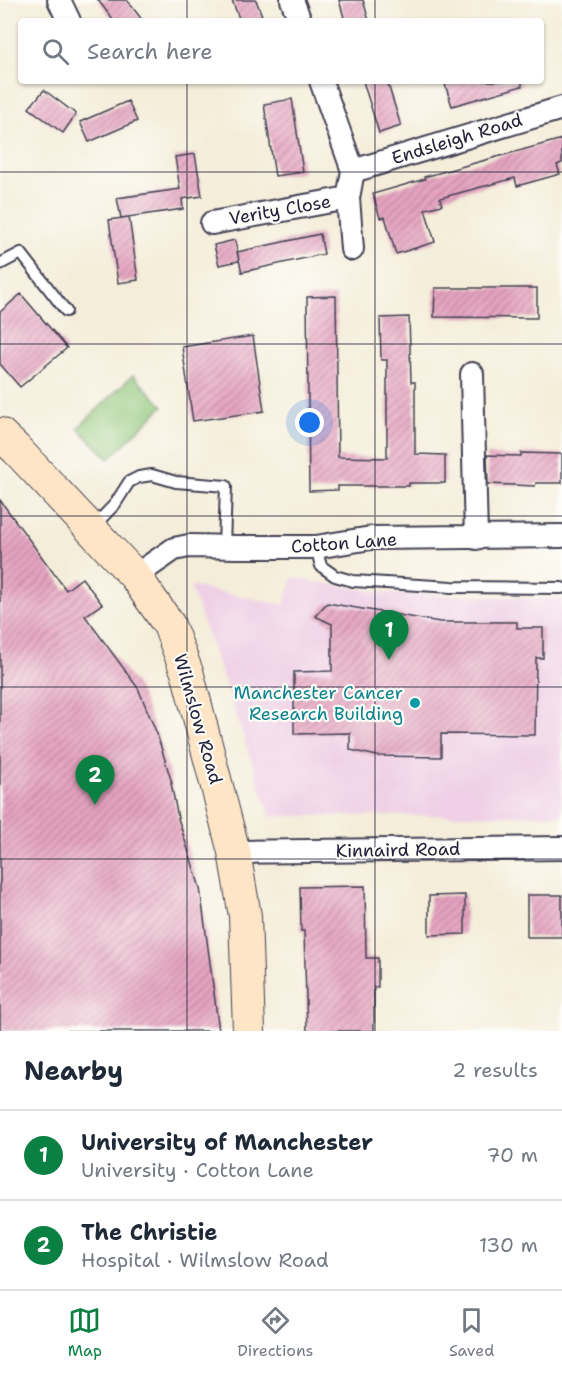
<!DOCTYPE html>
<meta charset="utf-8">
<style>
body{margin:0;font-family:"Shantell Sans",sans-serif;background:#f2f2f3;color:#1f2937}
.you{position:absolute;left:310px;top:423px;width:21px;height:21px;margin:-15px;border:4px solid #fff;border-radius:50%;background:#1a73e8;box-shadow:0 0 0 9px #1a73e833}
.badge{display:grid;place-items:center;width:39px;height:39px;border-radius:50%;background:#0b8043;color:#fff;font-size:20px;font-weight:700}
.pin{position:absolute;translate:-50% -50px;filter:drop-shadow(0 2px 3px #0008)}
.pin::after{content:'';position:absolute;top:32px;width:21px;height:18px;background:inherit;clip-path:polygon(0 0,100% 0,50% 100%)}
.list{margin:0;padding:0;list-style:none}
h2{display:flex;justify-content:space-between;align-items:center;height:78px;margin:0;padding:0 24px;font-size:26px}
h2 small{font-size:20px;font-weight:400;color:#747a83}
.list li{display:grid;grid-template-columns:39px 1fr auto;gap:18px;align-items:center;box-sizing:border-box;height:90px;padding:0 24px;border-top:2px solid #e0e1e3}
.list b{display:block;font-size:22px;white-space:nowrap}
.list p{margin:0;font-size:20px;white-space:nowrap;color:#747a83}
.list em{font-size:20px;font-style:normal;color:#747a83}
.icon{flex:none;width:33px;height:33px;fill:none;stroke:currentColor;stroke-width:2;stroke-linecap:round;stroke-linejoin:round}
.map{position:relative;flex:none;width:562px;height:1031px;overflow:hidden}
.search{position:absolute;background:#fff;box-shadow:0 2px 4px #0004;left:18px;right:18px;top:18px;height:66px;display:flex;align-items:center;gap:15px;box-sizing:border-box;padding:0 21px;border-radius:6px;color:#747a83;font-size:22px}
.sheet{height:258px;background:#fff}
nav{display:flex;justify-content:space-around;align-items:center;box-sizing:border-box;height:84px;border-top:2px solid #e0e1e3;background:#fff;font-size:16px;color:#747a83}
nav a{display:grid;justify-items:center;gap:3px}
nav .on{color:#0b8043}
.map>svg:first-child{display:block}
.built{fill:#efd0e6}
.garden{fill:#8fc678;stroke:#58745a;stroke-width:1.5}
.building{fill:url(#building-hatch)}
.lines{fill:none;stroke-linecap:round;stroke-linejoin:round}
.service-casing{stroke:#424053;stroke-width:14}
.minor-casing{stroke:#424053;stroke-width:26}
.secondary-casing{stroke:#424053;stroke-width:34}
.service{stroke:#fff;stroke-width:10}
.minor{stroke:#fff;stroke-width:22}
.secondary{stroke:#fde5c5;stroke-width:32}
.grid{fill:none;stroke:#22223b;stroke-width:1.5;stroke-opacity:0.55}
.culture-dot{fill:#0f9aa8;stroke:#fdfcf7;stroke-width:2}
.labels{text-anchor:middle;stroke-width:4.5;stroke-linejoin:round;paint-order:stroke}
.street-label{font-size:18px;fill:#22223b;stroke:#fdfcf7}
.culture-label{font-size:18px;fill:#0d838f;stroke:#fdfcf7;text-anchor:end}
</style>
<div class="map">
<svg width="562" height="1031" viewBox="0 0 562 1031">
<defs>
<pattern id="building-hatch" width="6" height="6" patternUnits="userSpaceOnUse" patternTransform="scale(1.5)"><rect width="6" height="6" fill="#e6a4c1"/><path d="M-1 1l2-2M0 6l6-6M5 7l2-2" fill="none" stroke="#ba859e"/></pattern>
</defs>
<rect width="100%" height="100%" fill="#fdfcf7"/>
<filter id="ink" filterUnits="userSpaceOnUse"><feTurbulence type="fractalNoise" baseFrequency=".0167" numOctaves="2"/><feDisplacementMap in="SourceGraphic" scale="12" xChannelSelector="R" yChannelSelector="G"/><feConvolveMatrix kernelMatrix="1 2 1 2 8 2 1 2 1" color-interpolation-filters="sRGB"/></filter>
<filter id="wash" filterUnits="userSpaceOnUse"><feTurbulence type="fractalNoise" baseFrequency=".008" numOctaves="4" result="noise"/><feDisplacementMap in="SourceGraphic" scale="24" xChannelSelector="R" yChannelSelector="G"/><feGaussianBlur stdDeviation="1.35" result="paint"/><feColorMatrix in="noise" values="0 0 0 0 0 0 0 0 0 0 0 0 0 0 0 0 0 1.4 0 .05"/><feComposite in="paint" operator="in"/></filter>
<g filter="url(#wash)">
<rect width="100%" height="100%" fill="#f4edd9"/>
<path class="built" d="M 293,578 L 385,593 L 562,599 L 562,815 L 270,816 L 236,714 L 190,586 L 284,605 Z"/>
<path class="garden" d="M 133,375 L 163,406 L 109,459 L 78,428 Z"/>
<g id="blocks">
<path class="building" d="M 98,0 L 127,0 L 143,21 L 114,21 Z
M 232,0 L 256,0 L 264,21 L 240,21 Z
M 339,0 L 363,0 L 369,21 L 345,21 Z
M 363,81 L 387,81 L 401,126 L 379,133 Z
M 444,81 L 522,81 L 522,86 L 452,106 Z
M 44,90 L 76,114 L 63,133 L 29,108 Z
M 292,99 L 303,172 L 275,176 L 264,104 Z
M 128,101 L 137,121 L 89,142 L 80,122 Z
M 562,139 L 562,163 L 557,165 L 560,174 L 517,186 L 515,178 L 440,198 L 442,205 L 425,209 L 435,242 L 396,254 L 385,217 L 380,218 L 373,194 L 425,179 L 424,177 Z
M 195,154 L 202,196 L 182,199 L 183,209 L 121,218 L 117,198 L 180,189 L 175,157 Z
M 129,217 L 138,280 L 118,283 L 109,220 Z
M 320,234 L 324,254 L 242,272 L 237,252 Z
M 235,240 L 239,261 L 219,265 L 214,245 Z
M 435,288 L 537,288 L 537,318 L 434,317 Z
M 21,294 L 67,348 L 20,387 L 0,364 L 0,312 Z
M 336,296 L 338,457 L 387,458 L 387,360 L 381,360 L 380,318 L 409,317 L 411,382 L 415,382 L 415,454 L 445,455 L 445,483 L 409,483 L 409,486 L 338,486 L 338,490 L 309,491 L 307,297 Z
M 253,336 L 264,411 L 193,421 L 182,347 Z
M 521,453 L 562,454 L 562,483 L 536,483 L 535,486 L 488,484 L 487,455 L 521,456 Z
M 0,500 L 66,590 L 82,578 L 102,604 L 85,616 L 138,688 L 157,734 L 172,783 L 171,783 L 178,818 L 200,888 L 219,1031 L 0,1031 Z
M 327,603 L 440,622 L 517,622 L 517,628 L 543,628 L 543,658 L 536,658 L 535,735 L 441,734 L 441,757 L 377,756 L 350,750 L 350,733 L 294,734 L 294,672 L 332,671 L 332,624 L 315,616 Z
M 365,886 L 366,958 L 378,958 L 378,987 L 374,987 L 374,1031 L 307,1031 L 304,931 L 301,931 L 300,887 Z
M 465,895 L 465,934 L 429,935 L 429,896 Z
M 527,895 L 562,895 L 562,937 L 527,937 Z"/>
</g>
</g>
<g filter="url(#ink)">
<use href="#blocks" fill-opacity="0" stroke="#424053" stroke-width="1.5"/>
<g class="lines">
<g class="service-casing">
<path id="service" d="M 0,264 L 21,253 L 66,311
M 94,526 L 115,504 L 129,482 L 139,477 L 152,475 L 176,482 L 226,486 L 224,547
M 316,547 L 321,566 L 335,576 L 353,581 L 452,587 L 562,588"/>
</g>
<g class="minor-casing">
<path id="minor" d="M 59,0 L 69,21
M 292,0 L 300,21
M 321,81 L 353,171 L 348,198 L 352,249
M 353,171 L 562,108
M 212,223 L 348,198
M 472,374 L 476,538
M 135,576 L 174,549 L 189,546 L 237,547 L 316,547 L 371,538 L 562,536
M 234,852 L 562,848"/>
</g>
<g class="secondary-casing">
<path id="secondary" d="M 0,434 L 16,449 L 135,576 L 169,625 L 188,675 L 234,852 L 245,916 L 249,1031"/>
</g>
<use href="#service" class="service"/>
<use href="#minor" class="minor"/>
<use href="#secondary" class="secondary"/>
</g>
</g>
<path class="grid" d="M 187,0 L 187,21M 375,0 L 375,21M 187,81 L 187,1031M 375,81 L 375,1031M 0,172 L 562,172M 0,344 L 562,344M 0,516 L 562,516M 0,687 L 562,687M 0,859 L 562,859"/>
<circle class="culture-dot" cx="415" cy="703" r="6"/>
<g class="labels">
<g class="street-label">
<text transform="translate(457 139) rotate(-17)" y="6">Endsleigh Road</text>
<text transform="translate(280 210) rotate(-10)" y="6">Verity Close</text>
<text transform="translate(344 543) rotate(-4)" y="6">Cotton Lane</text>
<text transform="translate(198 719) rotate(74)" y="6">Wilmslow Road</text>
<text transform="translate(398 850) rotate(-1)" y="6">Kinnaird Road</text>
</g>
<g class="culture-label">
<text x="403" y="699">Manchester Cancer<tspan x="403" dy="21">Research Building</tspan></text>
</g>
</g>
</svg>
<div class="you"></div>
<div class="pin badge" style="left:389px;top:660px">1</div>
<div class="pin badge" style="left:95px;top:805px">2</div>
<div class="search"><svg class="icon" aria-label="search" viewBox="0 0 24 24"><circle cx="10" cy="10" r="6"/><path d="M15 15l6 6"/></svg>Search here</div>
</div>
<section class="sheet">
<h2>Nearby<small>2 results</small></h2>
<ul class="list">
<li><span class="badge">1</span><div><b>University of Manchester</b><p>University · Cotton Lane</p></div><em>70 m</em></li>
<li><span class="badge">2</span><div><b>The Christie</b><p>Hospital · Wilmslow Road</p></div><em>130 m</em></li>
</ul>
</section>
<nav>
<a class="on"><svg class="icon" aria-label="map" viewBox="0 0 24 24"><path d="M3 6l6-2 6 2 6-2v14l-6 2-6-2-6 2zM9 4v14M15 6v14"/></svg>Map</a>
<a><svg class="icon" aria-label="directions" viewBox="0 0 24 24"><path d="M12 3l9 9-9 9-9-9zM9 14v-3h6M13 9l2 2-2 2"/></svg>Directions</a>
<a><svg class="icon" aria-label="saved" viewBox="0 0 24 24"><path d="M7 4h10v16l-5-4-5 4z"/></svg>Saved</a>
</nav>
